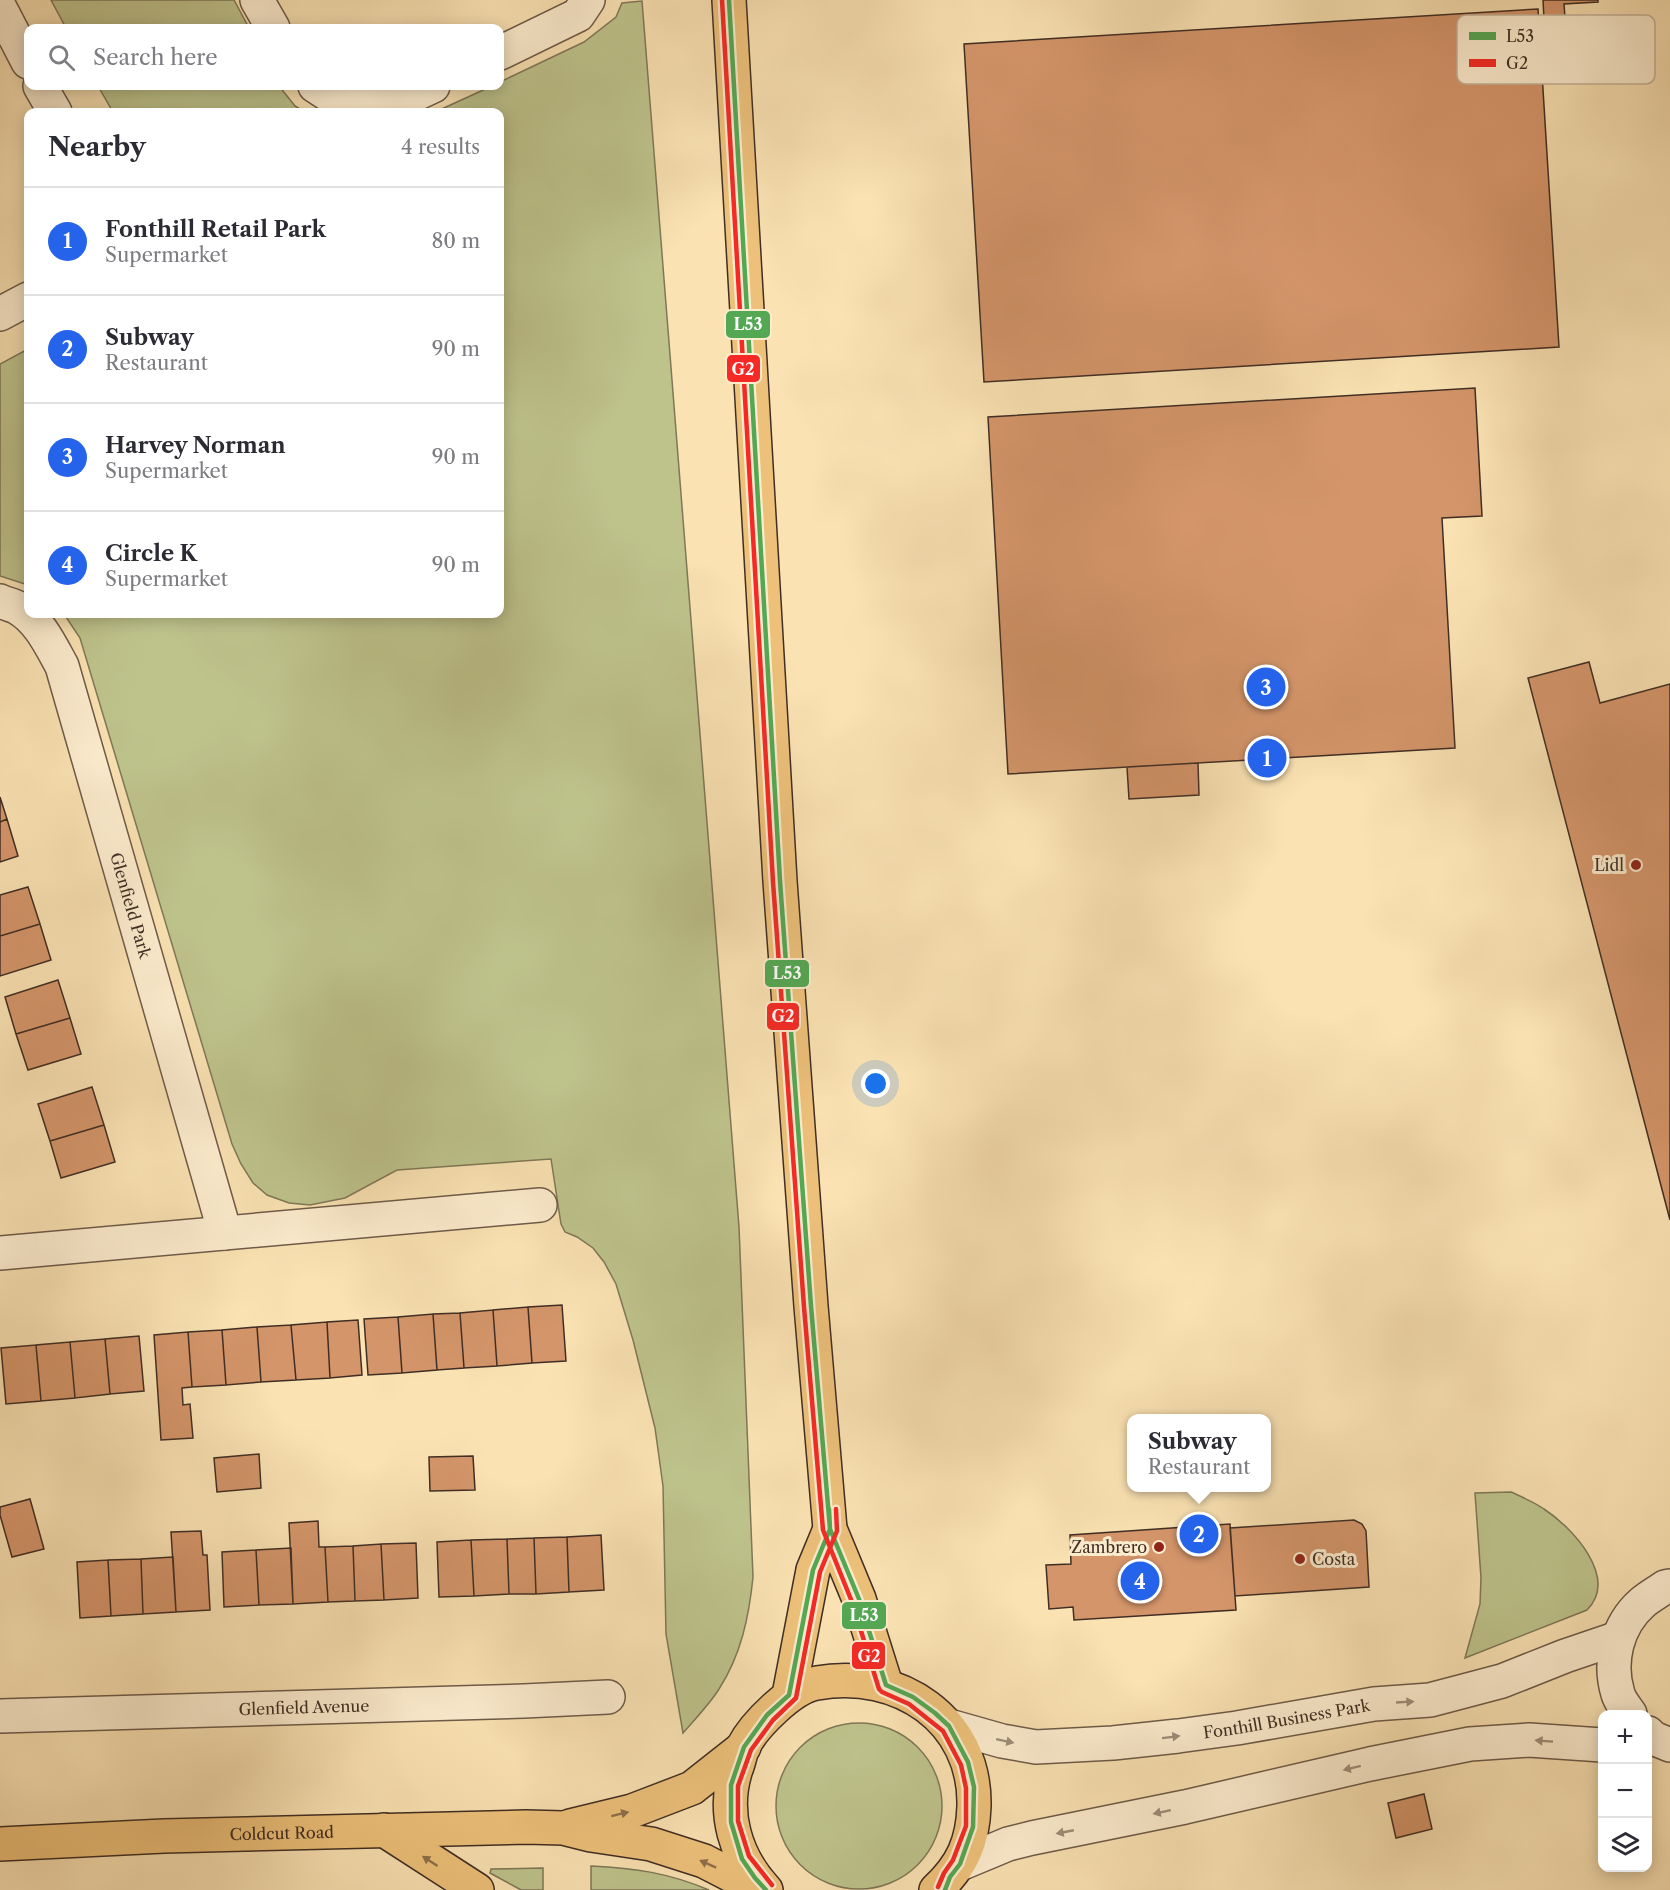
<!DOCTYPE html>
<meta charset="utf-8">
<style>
body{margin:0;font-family:"Libre Caslon Text",serif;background:#f7f7f7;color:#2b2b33}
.controls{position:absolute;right:18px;bottom:18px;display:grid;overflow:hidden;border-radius:12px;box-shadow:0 3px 15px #0003}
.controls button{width:54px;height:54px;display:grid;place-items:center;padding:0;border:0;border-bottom:2px solid #e1e1e2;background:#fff;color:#2b2b33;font:30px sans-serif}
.you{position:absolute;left:876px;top:1084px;width:21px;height:21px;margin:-15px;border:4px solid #fff;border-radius:50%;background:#1a73e8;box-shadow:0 0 0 9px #1a73e833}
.badge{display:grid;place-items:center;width:39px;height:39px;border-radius:50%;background:#2563eb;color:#fff;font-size:20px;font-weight:700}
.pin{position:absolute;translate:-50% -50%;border:3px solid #fff;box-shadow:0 2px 6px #0006}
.popup{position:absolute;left:1127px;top:1414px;width:144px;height:78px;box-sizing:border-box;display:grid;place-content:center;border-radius:12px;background:#fff;filter:drop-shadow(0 2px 4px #0005);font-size:20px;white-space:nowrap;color:#7c7c81}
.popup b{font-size:22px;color:#2b2b33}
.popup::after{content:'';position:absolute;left:50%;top:100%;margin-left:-12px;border:12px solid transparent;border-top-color:#fff}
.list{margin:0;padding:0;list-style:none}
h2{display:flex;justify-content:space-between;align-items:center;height:78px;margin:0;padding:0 24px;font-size:26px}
h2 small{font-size:20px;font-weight:400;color:#7c7c81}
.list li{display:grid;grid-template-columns:39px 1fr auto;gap:18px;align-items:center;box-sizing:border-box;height:108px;padding:0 24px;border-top:2px solid #e1e1e2}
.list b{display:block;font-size:22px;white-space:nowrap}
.list p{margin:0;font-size:20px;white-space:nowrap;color:#7c7c81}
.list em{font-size:20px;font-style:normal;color:#7c7c81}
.icon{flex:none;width:33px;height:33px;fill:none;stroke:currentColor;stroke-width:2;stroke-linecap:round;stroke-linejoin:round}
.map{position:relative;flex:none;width:1670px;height:1890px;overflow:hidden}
.search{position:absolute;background:#fff;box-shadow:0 3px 15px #0003;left:24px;top:24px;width:480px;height:66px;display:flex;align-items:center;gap:15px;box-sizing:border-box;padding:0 21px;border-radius:12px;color:#7c7c81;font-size:22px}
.panel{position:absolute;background:#fff;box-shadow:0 3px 15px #0003;left:24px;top:108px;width:480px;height:510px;border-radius:12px}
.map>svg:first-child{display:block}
.green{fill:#bec38c;stroke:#7f7858;stroke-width:1.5}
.building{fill:#d4956a;stroke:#402e24;stroke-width:1.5}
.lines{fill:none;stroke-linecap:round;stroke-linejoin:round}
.minor-casing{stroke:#6e5b48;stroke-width:36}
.major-casing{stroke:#402e24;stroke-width:36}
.minor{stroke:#fcecce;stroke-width:33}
.major{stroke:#edc17a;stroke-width:33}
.bus-1-casing{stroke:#fcecce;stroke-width:9}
.bus-2-casing{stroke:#fcecce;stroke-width:9}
.bus-1{stroke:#54a854;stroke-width:4.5}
.bus-2{stroke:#f52a26;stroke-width:4.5}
.oneway{fill:#9e8d79}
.oneway2{fill:#8e704b}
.poi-dot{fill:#8f2418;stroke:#fcecce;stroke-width:2}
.labels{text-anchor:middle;stroke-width:6;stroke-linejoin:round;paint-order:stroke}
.poi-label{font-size:16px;fill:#402e24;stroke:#fcecce;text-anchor:end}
.street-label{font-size:16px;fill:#402e24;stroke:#fcecce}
.key{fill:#fcecce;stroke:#c4b39b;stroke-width:1.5}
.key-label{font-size:16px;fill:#402e24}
.line-badge{stroke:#fcecce;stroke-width:2}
.badge-label{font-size:16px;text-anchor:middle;font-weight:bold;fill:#fff}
</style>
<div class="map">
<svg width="1670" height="1890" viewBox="0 0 1670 1890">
<rect width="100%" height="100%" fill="#fae2b3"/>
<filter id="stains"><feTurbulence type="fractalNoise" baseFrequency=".00333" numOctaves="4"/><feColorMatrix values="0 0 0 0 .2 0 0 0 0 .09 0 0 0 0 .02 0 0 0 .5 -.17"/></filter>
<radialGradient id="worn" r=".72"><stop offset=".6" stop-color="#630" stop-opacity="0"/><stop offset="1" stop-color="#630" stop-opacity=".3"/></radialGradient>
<path class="green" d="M 51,0 L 234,0 L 249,28 L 66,28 Z
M 642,1 L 739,1227 L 753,1577 C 749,1617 741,1655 719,1689 C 709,1705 695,1719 683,1733 L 666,1634 L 663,1486 L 655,1428 L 633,1340 L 616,1284 L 604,1262 L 593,1248 L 577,1237 L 565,1232 L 561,1224 L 551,1159 L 397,1170 L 345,1198 L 310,1205 L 289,1203 L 267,1195 L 253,1183 L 241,1164 L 232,1144 L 80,638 L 64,614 L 500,614 L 500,112 L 435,112 L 492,86 L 500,86 L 500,82 L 584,42 L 616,17 L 622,3 Z
M 98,86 L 279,86 L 295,106 L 305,112 L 113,112 Z
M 28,349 L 28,585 L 0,576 L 0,364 Z
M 1511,1492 C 1522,1497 1534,1502 1544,1509 C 1573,1528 1619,1578 1587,1610 L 1465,1658 L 1480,1604 L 1481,1578 L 1475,1493 Z
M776 1806a83 83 0 1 1 166 0a83 83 0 1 1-166 0Z
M 591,1866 C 635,1868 669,1873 709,1890 L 591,1890 Z
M 543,1868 L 543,1890 L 521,1890 L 490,1873 L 491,1869 Z"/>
<path class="building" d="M 1543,0 L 1598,0 L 1598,2 L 1564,4 L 1565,18 L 1544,19 Z
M 1538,9 L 1559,347 L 984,382 L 964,44 Z
M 1475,388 L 1482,516 L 1442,518 L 1455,748 L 1008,774 L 988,417 Z
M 1589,662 L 1600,703 L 1670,684 L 1670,1220 L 1528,678 Z
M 1198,763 L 1199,795 L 1129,799 L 1127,767 Z
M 0,797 L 7,819 L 0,822 Z
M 7,819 L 18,856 L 0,862 L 0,822 Z
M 28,887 L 40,924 L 0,936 L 0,895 Z
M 40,924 L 51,960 L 0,976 L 0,936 Z
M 58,980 L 70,1018 L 16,1034 L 5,997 Z
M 70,1018 L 81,1054 L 28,1070 L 16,1034 Z
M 92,1087 L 104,1125 L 50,1141 L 38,1104 Z
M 104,1125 L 115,1162 L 61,1178 L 50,1141 Z
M 562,1305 L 566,1361 L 532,1363 L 528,1307 Z
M 528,1307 L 532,1363 L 497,1366 L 493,1310 Z
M 493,1310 L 497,1366 L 464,1368 L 460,1313 Z
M 460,1313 L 464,1368 L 437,1370 L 433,1314 Z
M 433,1314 L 437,1370 L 402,1373 L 398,1317 Z
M 398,1317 L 402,1373 L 368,1375 L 364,1319 Z
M 358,1320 L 362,1375 L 330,1378 L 327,1322 Z
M 327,1322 L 330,1378 L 296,1380 L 291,1325 Z
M 291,1325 L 296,1380 L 261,1382 L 257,1327 Z
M 257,1327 L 261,1382 L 226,1385 L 222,1330 Z
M 222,1330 L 226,1385 L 192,1387 L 188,1332 Z
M 188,1332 L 192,1387 L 182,1388 L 183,1405 L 190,1404 L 193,1438 L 161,1440 L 154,1335 Z
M 139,1336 L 144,1391 L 110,1394 L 105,1339 Z
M 105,1339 L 110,1394 L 75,1398 L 70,1342 Z
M 70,1342 L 75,1398 L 41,1401 L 36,1345 Z
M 36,1345 L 41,1401 L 6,1404 L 1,1348 Z
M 259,1454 L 261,1488 L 217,1492 L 214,1458 Z
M 473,1456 L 475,1490 L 430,1491 L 429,1457 Z
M 30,1499 L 44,1549 L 12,1557 L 0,1515 L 0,1507 Z
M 1354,1520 L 1362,1524 L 1366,1531 L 1369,1587 L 1235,1596 L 1230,1528 Z
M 318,1521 L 319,1547 L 325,1547 L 328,1602 L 293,1604 L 289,1523 Z
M 1230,1524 L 1236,1610 L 1074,1620 L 1073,1607 L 1049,1609 L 1046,1565 L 1071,1564 L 1070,1535 Z
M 201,1531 L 203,1555 L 207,1555 L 210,1610 L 176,1612 L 171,1532 Z
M 601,1535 L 604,1590 L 569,1592 L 567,1537 Z
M 567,1537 L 569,1592 L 536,1594 L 534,1538 Z
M 534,1538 L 536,1594 L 509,1594 L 507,1539 Z
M 507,1539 L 509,1594 L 474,1596 L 471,1540 Z
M 471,1540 L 474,1596 L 439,1597 L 437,1542 Z
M 416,1543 L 418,1598 L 384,1600 L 381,1544 Z
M 381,1544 L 384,1600 L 355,1601 L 353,1546 Z
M 353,1546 L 355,1601 L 328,1602 L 325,1547 Z
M 291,1548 L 293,1604 L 259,1605 L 256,1550 Z
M 256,1550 L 259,1605 L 224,1607 L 222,1552 Z
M 173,1557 L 176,1612 L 143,1614 L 141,1559 Z
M 141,1559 L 143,1614 L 111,1616 L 108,1560 Z
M 108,1560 L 111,1616 L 80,1618 L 77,1562 Z
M 1424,1794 L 1432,1829 L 1396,1838 L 1388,1803 Z"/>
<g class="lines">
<g class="minor-casing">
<g id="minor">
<path d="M 257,0 L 273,28"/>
<path d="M 0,8 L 28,62"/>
<path d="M 500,53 L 578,15 L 588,0"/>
<path d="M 40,86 L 55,112"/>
<path d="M 315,86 L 335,99 L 388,107 L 433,86"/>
<path d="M 0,314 L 28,299"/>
<path id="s1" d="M 0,601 C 6,604 13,605 18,608 C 39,620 51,646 62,666 L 225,1233"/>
<path d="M 0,1253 L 540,1205"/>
<path d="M 1630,1714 C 1626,1708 1620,1701 1618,1694 C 1608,1662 1617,1625 1642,1603 C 1649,1597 1658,1592 1665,1587 L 1670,1586"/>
<path id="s2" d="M 0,1716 L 524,1701 L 608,1697"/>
<path id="s3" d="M 949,1726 L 1002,1741 L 1036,1747 L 1113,1743 L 1178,1736 L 1237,1728 L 1374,1704 L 1430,1700 L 1502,1681 L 1565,1656 L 1618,1638"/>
<path d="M 1648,1733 L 1653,1738 L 1670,1745"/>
<path d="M 960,1864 L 1008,1844 L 1032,1838 L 1185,1807 L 1370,1764 L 1470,1744 L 1529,1740 L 1602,1745"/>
</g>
</g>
<g class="major-casing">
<g id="major">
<path d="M 729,0 L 780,881 L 811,1306 L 830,1529 L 859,1599 L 886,1685"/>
<path d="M 789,1695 L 813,1570 L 830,1529"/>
<path d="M 570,1826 L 632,1811 L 692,1788 L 744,1747"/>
<path d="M 384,1830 L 477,1890"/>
<path id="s4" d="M 0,1844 L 164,1836 L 526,1827 L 563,1828 L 591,1835 L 651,1844 L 704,1861 L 760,1890"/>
<path d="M 766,1890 C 735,1857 722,1812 736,1769 C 739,1762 740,1754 743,1747 C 754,1725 792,1687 817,1683 C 899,1668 976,1720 974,1806 C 973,1842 962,1866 936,1890"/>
</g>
</g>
<use href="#minor" class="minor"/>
<use href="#major" class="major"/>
<g class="bus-1-casing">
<path id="bus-1" d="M 729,0 L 780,881 L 811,1306 L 830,1529 L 859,1599 L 886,1685 L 913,1697 L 935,1713 L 949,1726 L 968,1762 L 974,1787 L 973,1827 L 960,1864 L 950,1877 L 945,1890
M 766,1890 L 755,1878 L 742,1859 L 731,1822 L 731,1785 L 744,1747 L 767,1715 L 789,1695 L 813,1570 L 830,1529 L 829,1509"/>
</g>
<g class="bus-2-casing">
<path id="bus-2" d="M 722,0 L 773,882 L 804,1307 L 823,1530 L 852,1602 L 879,1689 L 882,1692 L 909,1704 L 943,1731 L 961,1765 L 966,1788 L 966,1826 L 953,1860 L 944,1873 L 938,1887
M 772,1885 L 749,1856 L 738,1821 L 738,1786 L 751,1750 L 773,1720 L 796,1698 L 820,1572 L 837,1531 L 836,1509"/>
</g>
<use href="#bus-1" class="bus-1"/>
<use href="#bus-2" class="bus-2"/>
</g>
<defs><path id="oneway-solid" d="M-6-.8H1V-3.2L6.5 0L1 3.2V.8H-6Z" transform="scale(1.5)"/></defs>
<g class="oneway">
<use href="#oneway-solid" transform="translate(1405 1702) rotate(-3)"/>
<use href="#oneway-solid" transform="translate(1171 1737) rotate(-7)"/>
<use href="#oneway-solid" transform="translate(1005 1741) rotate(12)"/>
<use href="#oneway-solid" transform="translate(1544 1741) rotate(-176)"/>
<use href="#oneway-solid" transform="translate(1352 1768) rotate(166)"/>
<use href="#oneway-solid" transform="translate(1162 1812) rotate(168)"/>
<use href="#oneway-solid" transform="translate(1065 1832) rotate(169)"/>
</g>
<g class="oneway2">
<use href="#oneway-solid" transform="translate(620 1814) rotate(-14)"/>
<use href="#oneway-solid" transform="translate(430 1861) rotate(-147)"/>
<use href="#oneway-solid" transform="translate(708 1864) rotate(-156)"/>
</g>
<g class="poi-dot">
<circle cx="1636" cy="865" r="6"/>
<circle cx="1159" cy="1547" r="6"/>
<circle cx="1300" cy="1559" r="6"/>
</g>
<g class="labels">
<g class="poi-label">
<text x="1624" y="871">Lidl</text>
<text x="1147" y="1553">Zambrero</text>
<text x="1312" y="1565" text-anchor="start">Costa</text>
</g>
<g class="street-label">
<text dy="6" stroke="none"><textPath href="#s1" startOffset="342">Glenfield Park</textPath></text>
<text dy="6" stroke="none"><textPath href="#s2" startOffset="304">Glenfield Avenue</textPath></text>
<text dy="6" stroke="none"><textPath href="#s3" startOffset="342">Fonthill Business Park</textPath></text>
<text dy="6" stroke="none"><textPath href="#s4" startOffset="282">Coldcut Road</textPath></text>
</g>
</g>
<rect x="1457" y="15" width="198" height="69" rx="9" class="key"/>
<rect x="1469" y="32" width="27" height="8" fill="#54a854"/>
<rect x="1469" y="59" width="27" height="8" fill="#f52a26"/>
<g class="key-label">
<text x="1506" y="42">L53</text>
<text x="1506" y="69">G2</text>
</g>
<g class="line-badge">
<rect x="725" y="310" width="46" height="29" rx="6" fill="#54a854"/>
<rect x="726" y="354" width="35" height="29" rx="6" fill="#f52a26"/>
<rect x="764" y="959" width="46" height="29" rx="6" fill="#54a854"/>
<rect x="766" y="1002" width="34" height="29" rx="6" fill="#f52a26"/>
<rect x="841" y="1601" width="46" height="29" rx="6" fill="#54a854"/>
<rect x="851" y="1641" width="35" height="29" rx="6" fill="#f52a26"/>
</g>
<g class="badge-label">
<text x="748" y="330">L53</text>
<text x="743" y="375">G2</text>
<text x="787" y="979">L53</text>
<text x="783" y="1022">G2</text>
<text x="864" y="1621">L53</text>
<text x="869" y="1662">G2</text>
</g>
<rect width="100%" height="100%" filter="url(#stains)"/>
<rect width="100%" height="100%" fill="url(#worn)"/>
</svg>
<div class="controls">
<button>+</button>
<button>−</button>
<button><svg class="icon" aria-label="layers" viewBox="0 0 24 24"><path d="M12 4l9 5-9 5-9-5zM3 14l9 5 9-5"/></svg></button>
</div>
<div class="you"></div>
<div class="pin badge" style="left:1267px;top:758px">1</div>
<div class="pin badge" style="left:1199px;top:1534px">2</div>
<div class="popup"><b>Subway</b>Restaurant</div>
<div class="pin badge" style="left:1266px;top:687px">3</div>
<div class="pin badge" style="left:1140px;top:1581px">4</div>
<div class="search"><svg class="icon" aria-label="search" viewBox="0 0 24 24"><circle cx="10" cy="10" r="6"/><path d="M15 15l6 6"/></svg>Search here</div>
<section class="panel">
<h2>Nearby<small>4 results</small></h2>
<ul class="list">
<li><span class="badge">1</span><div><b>Fonthill Retail Park</b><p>Supermarket</p></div><em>80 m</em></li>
<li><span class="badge">2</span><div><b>Subway</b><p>Restaurant</p></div><em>90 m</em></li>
<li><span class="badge">3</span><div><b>Harvey Norman</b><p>Supermarket</p></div><em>90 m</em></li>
<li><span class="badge">4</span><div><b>Circle K</b><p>Supermarket</p></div><em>90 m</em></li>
</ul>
</section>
</div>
